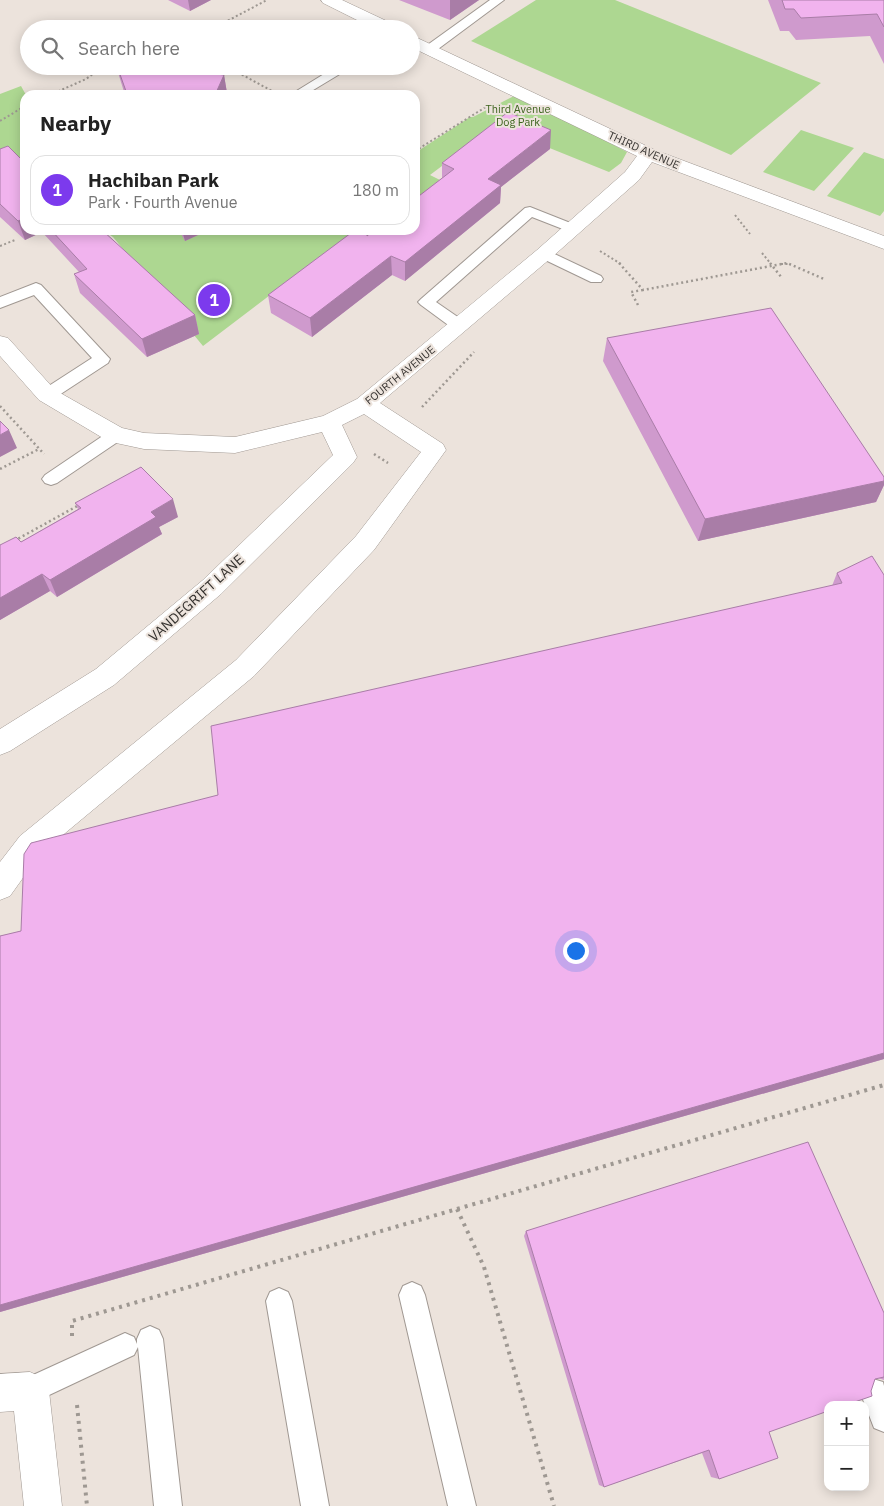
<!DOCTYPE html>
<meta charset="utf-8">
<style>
body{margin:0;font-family:"IBM Plex Sans",sans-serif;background:#f2f2f2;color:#222}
.controls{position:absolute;right:15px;bottom:15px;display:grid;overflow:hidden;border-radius:10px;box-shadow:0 2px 12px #0003}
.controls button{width:45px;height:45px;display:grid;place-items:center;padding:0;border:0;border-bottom:1px solid #e0e0e0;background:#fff;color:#222;font:25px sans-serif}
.you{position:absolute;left:575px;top:950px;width:18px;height:18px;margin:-12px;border:4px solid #fff;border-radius:50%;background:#1a73e8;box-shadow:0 0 0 8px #1a73e833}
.badge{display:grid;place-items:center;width:32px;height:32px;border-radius:50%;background:#7c3aed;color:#fff;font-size:16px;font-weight:700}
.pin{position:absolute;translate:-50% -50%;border:2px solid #fff;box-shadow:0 1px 5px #0006}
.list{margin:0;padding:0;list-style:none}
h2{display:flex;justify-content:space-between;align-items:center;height:65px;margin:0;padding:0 20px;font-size:21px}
h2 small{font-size:16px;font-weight:400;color:#767676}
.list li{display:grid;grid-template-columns:32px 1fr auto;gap:15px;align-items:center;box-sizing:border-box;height:70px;margin:0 10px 10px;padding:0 10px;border:1px solid #e0e0e0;border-radius:15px}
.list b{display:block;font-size:19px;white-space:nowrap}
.list p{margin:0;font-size:16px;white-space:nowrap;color:#767676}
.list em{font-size:16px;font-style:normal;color:#767676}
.icon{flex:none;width:28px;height:28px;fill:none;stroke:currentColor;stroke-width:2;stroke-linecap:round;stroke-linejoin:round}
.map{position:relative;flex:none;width:884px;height:1506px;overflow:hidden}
.search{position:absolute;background:#fff;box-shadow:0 2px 12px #0003;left:20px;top:20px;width:400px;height:55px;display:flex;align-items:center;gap:12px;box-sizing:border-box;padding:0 18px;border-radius:28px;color:#767676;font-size:19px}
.panel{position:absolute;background:#fff;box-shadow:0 2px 12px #0003;left:20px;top:90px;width:400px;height:145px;border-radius:15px}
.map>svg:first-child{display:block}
.green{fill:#add791}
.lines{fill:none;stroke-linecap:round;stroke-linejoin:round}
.service-casing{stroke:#a09892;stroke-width:2}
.minor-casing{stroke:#a09892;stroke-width:1}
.path-far2{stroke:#9e9892;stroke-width:2;stroke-dasharray:2 2.5;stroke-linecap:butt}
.path-far1{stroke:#9e9892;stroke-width:2.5;stroke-dasharray:2 3;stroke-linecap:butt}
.path{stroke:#9e9892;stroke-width:4;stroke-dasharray:3 5;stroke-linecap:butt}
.service{fill:#fff;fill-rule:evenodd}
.minor{fill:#fff;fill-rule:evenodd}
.wall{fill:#cf9acd}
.shaded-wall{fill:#a97da7}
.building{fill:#f1b3ee;stroke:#a97da7}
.labels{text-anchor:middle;stroke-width:4;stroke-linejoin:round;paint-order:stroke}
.far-park-label{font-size:11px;fill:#3d641e;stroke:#ece3dc}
.far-street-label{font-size:11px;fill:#35322f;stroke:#ece3dc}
.street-label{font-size:14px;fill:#35322f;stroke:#ece3dc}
</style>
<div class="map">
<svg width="884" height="1506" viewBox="0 0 884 1506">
<rect width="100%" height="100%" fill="#ece3dc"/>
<path class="green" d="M 536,0 L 615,0 L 821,83 L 731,155 L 471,41 Z
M 21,86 L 26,95 L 25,173 L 0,155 L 0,94 Z
M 518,94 L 627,152 L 621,163 L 609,172 L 495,126 L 430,175 L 442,181 L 415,203 L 415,153 L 470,117 L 473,117 Z
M 801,130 L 854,148 L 814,191 L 763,172 Z
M 864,152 L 884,159 L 884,211 L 880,216 L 827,196 Z
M 103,230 L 380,230 L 351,253 L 336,245 L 203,346 L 113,237 Z"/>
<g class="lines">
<g class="service-casing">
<path id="service" d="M 490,0 L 504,0 L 434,52 L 426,52 L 424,49 L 426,46 Z
M 337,66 L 353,66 L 305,95 L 290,95 Z
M 530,207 L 578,226 L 580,229 L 578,232 L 573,233 L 532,217 L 436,302 L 465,322 L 468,326 L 465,330 L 455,330 L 421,305 L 418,302 L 421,299 L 525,208 Z
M 544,249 L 601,276 L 603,279 L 601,282 L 591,282 L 539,257 L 537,254 L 539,251 Z
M 36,283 L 41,285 L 110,359 L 108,363 L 53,399 L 47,401 L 41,399 L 39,395 L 41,391 L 92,358 L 34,295 L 0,308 L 0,297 Z
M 116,429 L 122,431 L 124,435 L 122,439 L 57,483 L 51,485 L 45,483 L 42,479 L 45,475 L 110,431 Z
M 412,1282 L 421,1286 L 425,1295 L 476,1506 L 448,1506 L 399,1295 L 403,1286 Z
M 279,1288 L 288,1292 L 292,1301 L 329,1506 L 301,1506 L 266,1301 L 270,1292 Z
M 150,1326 L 159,1330 L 163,1339 L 182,1506 L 154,1506 L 138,1347 L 134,1355 L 30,1404 L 20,1401 L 17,1391 L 20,1381 L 125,1333 L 134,1337 L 137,1344 L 137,1339 L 141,1330 Z
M 873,1379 L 883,1382 L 884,1386 L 884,1432 L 874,1428 L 860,1392 L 863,1382 Z"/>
</g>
<g class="minor-casing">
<path id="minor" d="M 321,0 L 342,0 L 395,25 L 397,29 L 375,29 L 323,3 Z
M 411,35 L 655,150 L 884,236 L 884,249 L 652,162 L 639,180 L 551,258 L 380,403 L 443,444 L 446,450 L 374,550 L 254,676 L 40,854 L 10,896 L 0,900 L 0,862 L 20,836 L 236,660 L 356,536 L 421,452 L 364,414 L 342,425 L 357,457 L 353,463 L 221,594 L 114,685 L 10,751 L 0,755 L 0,729 L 96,669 L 203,580 L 333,455 L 322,432 L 235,453 L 144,449 L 116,443 L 108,441 L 39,400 L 0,356 L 0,336 L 8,338 L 55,390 L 122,428 L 144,433 L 235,437 L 323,416 L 357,399 L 537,250 L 625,172 L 637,156 L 411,47 Z
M 30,1372 L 43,1378 L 49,1391 L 62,1506 L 24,1506 L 14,1411 L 0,1412 L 0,1374 Z"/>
</g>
<path class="path-far2" d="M 212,29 L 267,0
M 226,66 L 272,91
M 50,95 L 86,79 L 104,66
M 0,121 L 25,106
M 415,151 L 489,105
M 735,215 L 750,234
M 0,246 L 15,240
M 600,251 L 621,264
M 762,253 L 771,264
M 781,264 L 790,264"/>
<path class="path-far1" d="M 619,263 L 643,290 L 787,263 L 824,279
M 770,263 L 782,278
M 638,305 L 631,292 L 643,290
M 0,406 L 44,454
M 422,407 L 474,352
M 374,454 L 388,463
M 0,469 L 39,449
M 14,541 L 79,505"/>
<path class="path" d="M 457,1209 L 884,1085
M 72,1336 L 72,1321 L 457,1209 L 484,1267 L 554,1506
M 77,1405 L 87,1506"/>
<use href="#service" class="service"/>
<use href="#minor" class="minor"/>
</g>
<path class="wall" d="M 168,0 L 211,0 L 190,11 Z
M 399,0 L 479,0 L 450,20 Z
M 768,0 L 884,0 L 884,64 L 870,36 L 796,40 L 789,31 L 780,31 Z
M 116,66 L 172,66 L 173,68 L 224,75 L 227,93 L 226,95 L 125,95 Z
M 0,149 L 25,230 L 102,230 L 195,315 L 199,334 L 147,357 L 80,293 L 74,274 L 79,272 L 42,232 L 25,240 L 0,217 Z
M 550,149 L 501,187 L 500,203 L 405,281 L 392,275 L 312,337 L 271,313 L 268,295 L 355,230 L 369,230 L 369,234 L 442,178 L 442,163 Z
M 179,230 L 209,230 L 185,241 Z
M 607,338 L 884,477 L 884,485 L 876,502 L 698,541 L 603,361 Z
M 75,503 L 178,517 L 159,527 L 162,534 L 57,597 L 50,591 L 0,620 L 0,545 L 21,542 L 78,509 Z
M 837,573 L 884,575 L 884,1059 L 0,1312 L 0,936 L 21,931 L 218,795 L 832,586 Z
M 526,1231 L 884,1313 L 884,1382 L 884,1380 L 878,1378 L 875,1379 L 769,1432 L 719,1479 L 711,1477 L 702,1453 L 604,1487 L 599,1485 L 524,1236 Z"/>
<path class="shaded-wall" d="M 188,0 L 211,0 L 190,11 Z
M 450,0 L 479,0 L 450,20 Z
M 224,75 L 227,93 L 226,95 L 215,95 Z
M 551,130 L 550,149 L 501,187 L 500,203 L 405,281 L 405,262 L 488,179 Z
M 25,218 L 25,230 L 41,230 L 42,232 L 25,240 L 18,221 Z
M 182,230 L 209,230 L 185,241 Z
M 391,256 L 392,275 L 312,337 L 310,318 Z
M 195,315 L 199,334 L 147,357 L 142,339 Z
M 9,430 L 17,448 L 0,457 L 0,435 Z
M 884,481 L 884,485 L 876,502 L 698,541 L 705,519 Z
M 173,499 L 178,517 L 159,527 L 162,534 L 57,597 L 50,580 L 151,512 Z
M 42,574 L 50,591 L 0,620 L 0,598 Z
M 884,1053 L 884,1059 L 0,1312 L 0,1305 Z"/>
<path class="building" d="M 782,0 L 884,0 L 884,27 L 877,14 L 801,18 L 794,9 L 785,9 Z
M 117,66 L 172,66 L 173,68 L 224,75 L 215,95 L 138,95 L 127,94 Z
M 508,112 L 551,130 L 488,179 L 501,185 L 405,262 L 391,256 L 310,318 L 268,295 L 355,230 L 367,230 L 367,236 L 374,230 L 415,230 L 415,199 L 454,169 L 442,163 Z
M 8,146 L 25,163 L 25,218 L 18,221 L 0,204 L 0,149 Z
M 51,230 L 102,230 L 195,315 L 142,339 L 74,274 L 87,269 Z
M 771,308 L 884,477 L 884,481 L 705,519 L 607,338 Z
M 0,421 L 9,430 L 0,435 Z
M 141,467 L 173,499 L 151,512 L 156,517 L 50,580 L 42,574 L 0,598 L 0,545 L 16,537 L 21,542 L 81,508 L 75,503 Z
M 872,556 L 884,575 L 884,1053 L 0,1305 L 0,936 L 21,931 L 24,854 L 31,843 L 218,795 L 211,726 L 842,583 L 837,573 Z
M 808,1142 L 884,1313 L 884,1377 L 875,1379 L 871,1391 L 872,1396 L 846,1405 L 828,1405 L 828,1411 L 769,1432 L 778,1458 L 719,1479 L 709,1450 L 604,1487 L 526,1231 Z"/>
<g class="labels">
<g class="far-park-label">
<text x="518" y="113">Third Avenue<tspan x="518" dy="13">Dog Park</tspan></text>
</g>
<g class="far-street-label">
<text transform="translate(644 150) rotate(24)" y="4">THIRD AVENUE</text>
<text transform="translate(400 375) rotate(-39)" y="4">FOURTH AVENUE</text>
</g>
<g class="street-label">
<text transform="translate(196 598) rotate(-42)" y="5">VANDEGRIFT LANE</text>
</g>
</g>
</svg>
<div class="controls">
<button>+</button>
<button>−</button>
</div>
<div class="you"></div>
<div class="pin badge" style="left:214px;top:300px">1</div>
<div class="search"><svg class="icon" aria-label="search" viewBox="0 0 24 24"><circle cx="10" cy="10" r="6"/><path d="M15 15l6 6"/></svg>Search here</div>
<section class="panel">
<h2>Nearby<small></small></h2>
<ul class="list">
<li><span class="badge">1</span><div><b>Hachiban Park</b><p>Park · Fourth Avenue</p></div><em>180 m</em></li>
</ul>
</section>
</div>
